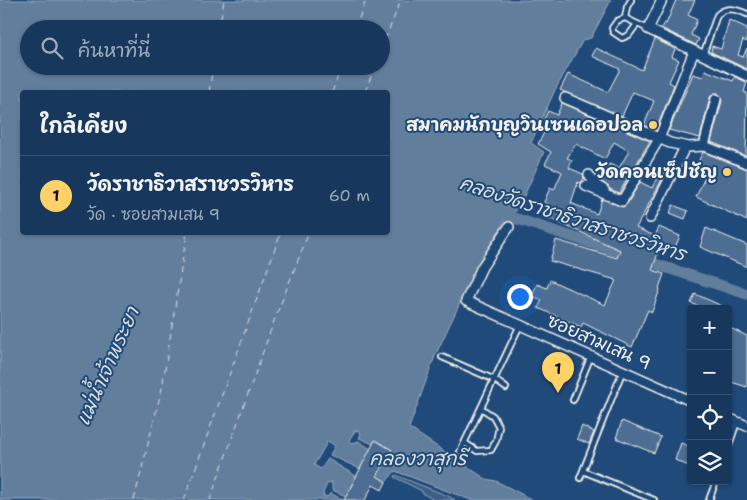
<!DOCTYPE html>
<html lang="th">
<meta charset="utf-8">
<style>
body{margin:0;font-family:"Shantell Sans","Playpen Sans Thai",sans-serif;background:#203f62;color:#f1f3f6}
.controls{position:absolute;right:15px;bottom:15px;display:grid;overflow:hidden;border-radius:5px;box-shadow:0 1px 4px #0004}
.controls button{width:45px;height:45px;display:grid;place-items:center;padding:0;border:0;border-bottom:1px solid #365272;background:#17385c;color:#f1f3f6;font:25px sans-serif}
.you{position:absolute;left:519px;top:296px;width:18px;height:18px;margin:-12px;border:4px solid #fff;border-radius:50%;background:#1a73e8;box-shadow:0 0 0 8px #1a73e833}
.badge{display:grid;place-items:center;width:32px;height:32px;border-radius:50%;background:#ffd166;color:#111;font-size:16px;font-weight:700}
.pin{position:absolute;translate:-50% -41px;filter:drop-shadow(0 1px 2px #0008)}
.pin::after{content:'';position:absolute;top:26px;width:18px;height:15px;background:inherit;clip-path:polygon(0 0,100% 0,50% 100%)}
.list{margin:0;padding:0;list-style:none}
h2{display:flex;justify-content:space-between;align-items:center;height:65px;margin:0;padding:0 20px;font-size:21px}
h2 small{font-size:16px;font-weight:400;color:#9eacbb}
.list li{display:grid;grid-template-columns:32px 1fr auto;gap:15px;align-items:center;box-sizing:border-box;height:80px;padding:0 20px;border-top:1px solid #365272}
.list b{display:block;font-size:19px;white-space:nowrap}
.list p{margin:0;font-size:16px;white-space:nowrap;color:#9eacbb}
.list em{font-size:16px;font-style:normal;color:#9eacbb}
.icon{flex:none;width:28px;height:28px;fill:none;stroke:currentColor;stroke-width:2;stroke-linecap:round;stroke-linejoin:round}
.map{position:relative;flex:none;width:747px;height:500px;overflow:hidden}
.search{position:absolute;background:#17385c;box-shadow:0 1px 4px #0004;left:20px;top:20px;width:370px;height:55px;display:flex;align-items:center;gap:12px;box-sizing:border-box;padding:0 18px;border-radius:28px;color:#9eacbb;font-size:19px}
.panel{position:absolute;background:#17385c;box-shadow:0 1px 4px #0004;left:20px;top:90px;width:370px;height:145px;border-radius:5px}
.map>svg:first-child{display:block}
.green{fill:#3a5f88;stroke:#97a8b8}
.water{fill:#627e9d;stroke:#9cacbb;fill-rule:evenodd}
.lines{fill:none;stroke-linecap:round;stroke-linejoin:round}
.canal{stroke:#627e9d;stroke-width:11}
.ferry{stroke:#dee0dd;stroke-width:1;stroke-dasharray:6 5;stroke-linecap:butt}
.building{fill:#4d6e92;stroke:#f4f1e8}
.lane-casing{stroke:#f4f1e8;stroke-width:8}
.street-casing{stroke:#f4f1e8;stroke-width:12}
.lane{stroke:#1f4a7a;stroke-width:4.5}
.street{stroke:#1f4a7a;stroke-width:9}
.poi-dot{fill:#ffd166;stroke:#1f4a7a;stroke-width:2}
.labels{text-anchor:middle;stroke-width:4;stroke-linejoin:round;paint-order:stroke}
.poi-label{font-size:18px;font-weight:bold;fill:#f4f1e8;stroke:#1f4a7a;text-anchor:end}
.street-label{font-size:18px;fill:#f4f1e8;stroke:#1f4a7a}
.water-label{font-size:19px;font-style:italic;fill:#dee0dd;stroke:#1f4a7a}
</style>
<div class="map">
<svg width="747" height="500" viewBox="0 0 747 500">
<rect width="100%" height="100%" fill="#1f4a7a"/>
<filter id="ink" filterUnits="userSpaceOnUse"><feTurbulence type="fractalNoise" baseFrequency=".02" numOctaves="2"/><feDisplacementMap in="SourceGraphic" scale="10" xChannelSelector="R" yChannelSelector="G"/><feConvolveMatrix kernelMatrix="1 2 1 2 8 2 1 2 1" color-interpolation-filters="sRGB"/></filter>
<g filter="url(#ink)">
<path class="green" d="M 395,475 L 448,496 L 455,500 L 434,500 L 422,493 L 422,491 L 394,477 Z"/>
<path class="water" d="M 0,0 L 611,0 L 591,38 L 583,40 L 555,90 L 531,143 L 544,152 L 518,209 L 506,219 L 475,271 L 435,356 L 409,428 L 486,479 L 496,481 L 533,500 L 471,500 L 395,471 L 386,482 L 377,476 L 392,450 L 375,440 L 373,444 L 359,438 L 361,434 L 358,430 L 355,431 L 349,440 L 351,444 L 358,441 L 371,449 L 360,469 L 330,455 L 335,446 L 328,441 L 314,465 L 321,469 L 328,459 L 356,476 L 346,496 L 332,490 L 332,482 L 327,484 L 323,493 L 324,497 L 329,496 L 330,493 L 344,500 L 0,500 ZM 29,29 L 381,29 L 381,66 L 29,66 ZM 22,92 L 388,92 L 388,232 L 22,232 Z"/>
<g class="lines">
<path class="canal" d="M 496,212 L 747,294"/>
<path class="ferry" d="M 219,29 L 224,0
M 355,29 L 366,0
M 381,50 L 401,0
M 209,92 L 213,66
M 332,92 L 342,66
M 365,92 L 375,66
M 134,500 L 162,388 L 187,232
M 184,500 L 281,232
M 210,500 L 274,321 L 309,232"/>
</g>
<path class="building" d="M 676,0 L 695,0 L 688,15 L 697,20 L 691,35 L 699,39 L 696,45 L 661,28 L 664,23 L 666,24 Z
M 729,20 L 747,28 L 747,42 L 743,40 L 738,55 L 743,57 L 747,48 L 747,69 L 711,52 L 712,46 L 721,49 Z
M 655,39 L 675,49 L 672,57 L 679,60 L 669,82 L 674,85 L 656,130 L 644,125 L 654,101 L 633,92 L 622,116 L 560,90 L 568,74 L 608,92 L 620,69 L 592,56 L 596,48 L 642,70 Z
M 705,70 L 733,81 L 735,77 L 747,82 L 744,92 L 747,93 L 746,156 L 711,142 L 722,101 L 718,93 L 714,93 L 710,97 L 700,138 L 669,130 L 693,74 L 703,77 Z
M 562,103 L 650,141 L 619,193 L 610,189 L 601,181 L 609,164 L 619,168 L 629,151 L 614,142 L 605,159 L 576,144 L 567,158 L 572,160 L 569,168 L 583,174 L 584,178 L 581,183 L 578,182 L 571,203 L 597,214 L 602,199 L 623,207 L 627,204 L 640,182 L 652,188 L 660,171 L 665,174 L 636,228 L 655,236 L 659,227 L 680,236 L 674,250 L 661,245 L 652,270 L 664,274 L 659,288 L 660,289 L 652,312 L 648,310 L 632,347 L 583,323 L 581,327 L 538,308 L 542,300 L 532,296 L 537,284 L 547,288 L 550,280 L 605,305 L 616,280 L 550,261 L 556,240 L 617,258 L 620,250 L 544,216 L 549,204 L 544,202 L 550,188 L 554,190 L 562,172 L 545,164 L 551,152 L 538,144 L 546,129 L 544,128 L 547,121 L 544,119 L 548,111 L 557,115 Z
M 703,152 L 747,169 L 747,221 L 696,197 L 709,168 L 697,164 Z
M 673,205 L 688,211 L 685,219 L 670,213 Z
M 706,228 L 747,245 L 747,267 L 700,247 Z
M 695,294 L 729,309 L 705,309 L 691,303 Z
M 728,327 L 747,336 L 747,387 L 728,381 Z
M 622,421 L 661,437 L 654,453 L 616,438 Z
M 582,426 L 594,432 L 589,444 L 577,439 Z
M 375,440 L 392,450 L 377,476 L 386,482 L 382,490 L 373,485 L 365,500 L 344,500 Z
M 681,443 L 691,447 L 691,467 L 675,460 Z"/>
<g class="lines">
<g class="lane-casing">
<path id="lane" d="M 631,0 L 627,7 L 625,18 L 648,29
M 625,18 L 617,21 L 612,28 L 613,32 L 622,38 L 629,35 L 637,24
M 703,55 L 717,15 C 726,6 736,9 747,14
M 442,357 L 495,380 L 506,388
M 573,400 L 591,356
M 465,443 L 477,451 L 491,450 L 496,441 L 499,427 L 493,416 L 481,408
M 728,448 L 737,422
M 460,452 L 520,325
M 583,471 L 654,500
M 580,478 L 623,370
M 709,500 L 716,481"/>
</g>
<g class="street-casing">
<path id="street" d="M 662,0 L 648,29 L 747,76
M 565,98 L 670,143 L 689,147 L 704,146 L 747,163
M 704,146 L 716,99
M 589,175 L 596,185 L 604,190
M 586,186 L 622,201 L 659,139 L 694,51
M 650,218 L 685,147
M 509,227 L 482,267 L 466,301 L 691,401
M 728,418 L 747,426"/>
</g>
<use href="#lane" class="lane"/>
<use href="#street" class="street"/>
</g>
</g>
<g class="poi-dot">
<circle cx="653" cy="125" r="5"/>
<circle cx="727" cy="172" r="5"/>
</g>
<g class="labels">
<g class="poi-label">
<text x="643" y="131">สมาคมนักบุญวินเซนเดอปอล</text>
<text x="717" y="178">วัดคอนเซ็ปชัญ</text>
</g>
<g class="street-label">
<text transform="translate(599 342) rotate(24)" y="6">ซอยสามเสน 9</text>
</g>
<g class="water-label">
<text transform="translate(573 218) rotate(18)" y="7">คลองวัดราชาธิวาสราชวรวิหาร</text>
<text transform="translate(107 366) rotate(-66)" y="7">แม่น้ำเจ้าพระยา</text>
<text x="418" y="465">คลองวาสุกรี</text>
</g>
</g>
</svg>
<div class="controls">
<button>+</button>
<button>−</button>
<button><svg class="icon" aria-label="locate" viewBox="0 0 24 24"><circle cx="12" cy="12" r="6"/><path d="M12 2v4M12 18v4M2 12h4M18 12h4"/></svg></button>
<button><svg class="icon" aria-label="layers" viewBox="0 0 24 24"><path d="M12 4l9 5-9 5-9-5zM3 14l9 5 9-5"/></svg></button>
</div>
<div class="you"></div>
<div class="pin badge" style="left:558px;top:393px">1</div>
<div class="search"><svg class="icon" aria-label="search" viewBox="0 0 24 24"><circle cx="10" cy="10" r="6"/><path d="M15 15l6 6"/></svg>ค้นหาที่นี่</div>
<section class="panel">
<h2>ใกล้เคียง<small></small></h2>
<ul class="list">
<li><span class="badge">1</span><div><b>วัดราชาธิวาสราชวรวิหาร</b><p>วัด · ซอยสามเสน 9</p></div><em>60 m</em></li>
</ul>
</section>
</div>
